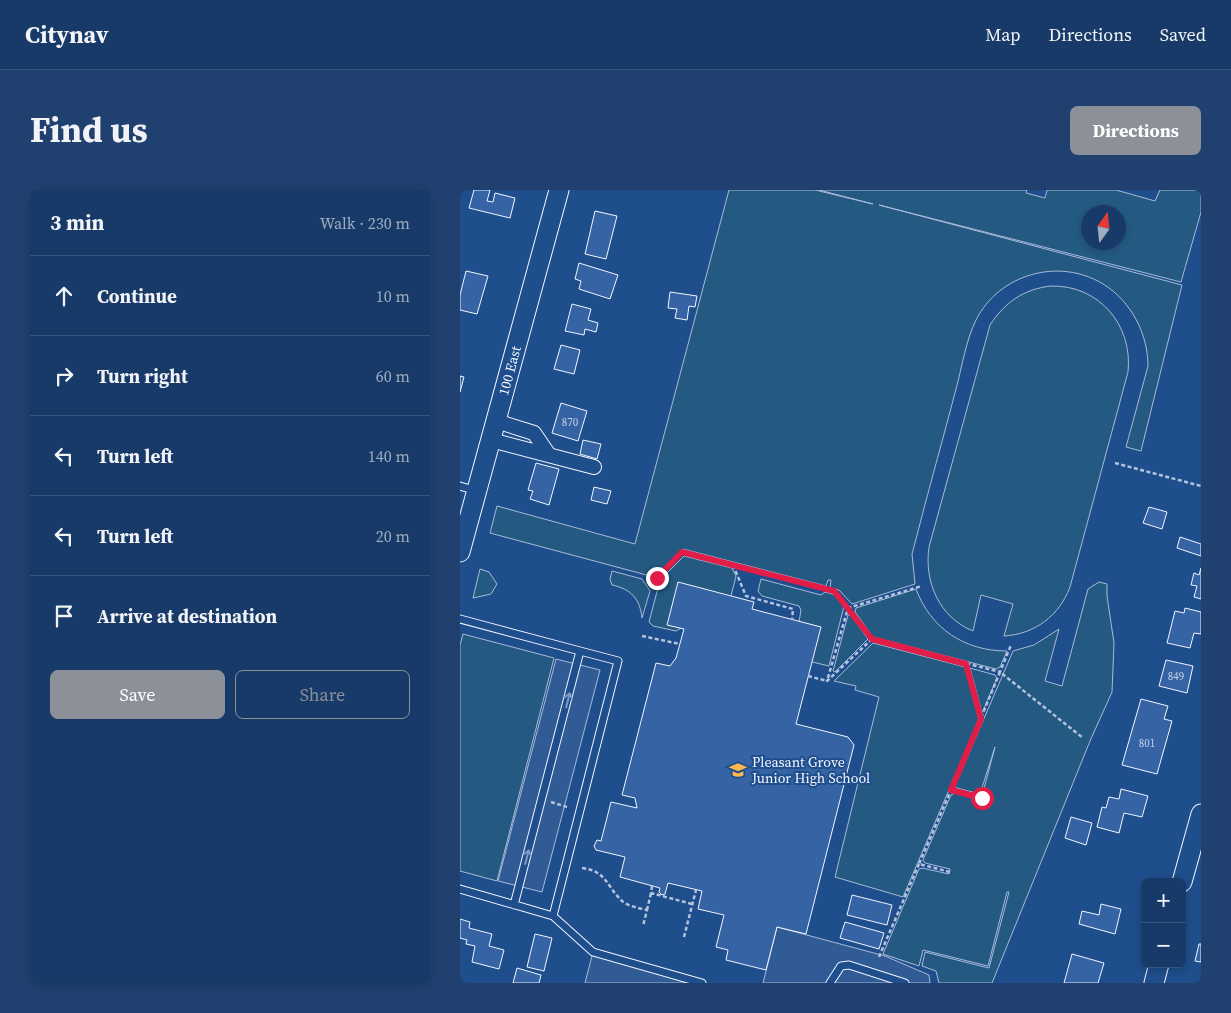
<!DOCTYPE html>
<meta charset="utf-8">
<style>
body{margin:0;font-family:"Source Serif 4",serif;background:#20416f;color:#f1f3f6}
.controls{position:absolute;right:15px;bottom:15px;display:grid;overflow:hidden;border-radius:8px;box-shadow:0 2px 8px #0003}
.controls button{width:45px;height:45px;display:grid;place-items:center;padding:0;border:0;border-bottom:1px solid #36547d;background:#173a69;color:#f1f3f6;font:25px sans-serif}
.compass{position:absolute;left:621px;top:15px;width:45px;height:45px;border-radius:50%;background:#173a69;box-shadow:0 2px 8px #0003;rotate:15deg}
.stop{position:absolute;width:15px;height:15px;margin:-11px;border:4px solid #e11d48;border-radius:50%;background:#fff}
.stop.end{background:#e11d48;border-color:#fff;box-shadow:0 1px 5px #0008}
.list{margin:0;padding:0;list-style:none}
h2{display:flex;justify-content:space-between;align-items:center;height:65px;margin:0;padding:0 20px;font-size:21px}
h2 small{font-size:16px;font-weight:400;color:#9eadc0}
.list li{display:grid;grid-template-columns:32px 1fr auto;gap:15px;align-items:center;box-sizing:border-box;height:80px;padding:0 20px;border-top:1px solid #36547d}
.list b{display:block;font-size:19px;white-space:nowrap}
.list em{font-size:16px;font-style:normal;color:#9eadc0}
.actions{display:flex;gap:10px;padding:15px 20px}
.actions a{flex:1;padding:11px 0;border:1px solid #8c9099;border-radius:8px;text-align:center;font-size:18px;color:#8c9099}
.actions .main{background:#8c9099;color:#fff}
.icon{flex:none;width:28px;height:28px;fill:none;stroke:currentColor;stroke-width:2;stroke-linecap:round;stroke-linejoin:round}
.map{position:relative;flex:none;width:741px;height:793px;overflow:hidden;border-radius:8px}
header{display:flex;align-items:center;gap:30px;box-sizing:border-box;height:70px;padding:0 25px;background:#173a69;border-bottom:1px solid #36547d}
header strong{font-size:24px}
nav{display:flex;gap:28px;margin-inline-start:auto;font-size:18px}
.intro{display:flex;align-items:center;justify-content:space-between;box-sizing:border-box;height:120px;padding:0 30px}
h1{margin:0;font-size:35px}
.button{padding:12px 22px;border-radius:8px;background:#8c9099;color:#fff;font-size:18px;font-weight:700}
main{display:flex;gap:30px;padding:0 30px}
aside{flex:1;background:#173a69;border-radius:8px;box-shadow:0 2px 8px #0003}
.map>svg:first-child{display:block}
.green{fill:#245a82;stroke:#a8bbd7;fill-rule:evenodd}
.parking{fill:#305b95;stroke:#a8bbd7}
.building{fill:#3563a3;stroke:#f2f6ff}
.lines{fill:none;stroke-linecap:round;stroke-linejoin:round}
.lane-casing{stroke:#f2f6ff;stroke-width:9}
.street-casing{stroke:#f2f6ff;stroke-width:16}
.secondary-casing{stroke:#f2f6ff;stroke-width:21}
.path{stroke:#b3c4dc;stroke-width:2.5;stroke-dasharray:4 2.5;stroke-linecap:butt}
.lane{stroke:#1f4e8c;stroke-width:7}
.street{stroke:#1f4e8c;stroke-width:14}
.secondary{stroke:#1f4e8c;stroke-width:19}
.oneway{stroke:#7e9ac0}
.route{stroke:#e11d48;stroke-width:6}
.labels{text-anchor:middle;stroke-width:4;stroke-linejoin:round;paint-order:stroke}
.number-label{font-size:11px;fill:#c3d1e8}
.street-label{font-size:14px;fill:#f2f6ff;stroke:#1f4e8c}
.poi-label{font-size:14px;fill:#f2f6ff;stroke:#1f4e8c;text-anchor:start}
</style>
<header>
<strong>Citynav</strong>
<nav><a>Map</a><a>Directions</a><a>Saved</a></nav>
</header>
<div class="intro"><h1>Find us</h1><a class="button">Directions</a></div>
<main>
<aside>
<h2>3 min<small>Walk · 230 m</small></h2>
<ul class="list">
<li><svg class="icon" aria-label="ahead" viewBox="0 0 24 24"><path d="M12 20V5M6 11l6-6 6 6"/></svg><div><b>Continue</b></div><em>10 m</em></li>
<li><svg class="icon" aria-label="right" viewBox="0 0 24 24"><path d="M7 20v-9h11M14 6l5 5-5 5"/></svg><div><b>Turn right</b></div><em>60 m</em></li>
<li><svg class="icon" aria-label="left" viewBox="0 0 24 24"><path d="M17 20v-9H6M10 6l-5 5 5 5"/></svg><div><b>Turn left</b></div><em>140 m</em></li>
<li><svg class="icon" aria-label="left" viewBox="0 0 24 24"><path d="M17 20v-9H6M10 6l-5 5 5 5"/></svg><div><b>Turn left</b></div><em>20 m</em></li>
<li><svg class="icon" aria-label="arrive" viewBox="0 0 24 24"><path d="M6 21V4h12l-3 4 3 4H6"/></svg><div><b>Arrive at destination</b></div></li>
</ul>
<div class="actions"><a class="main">Save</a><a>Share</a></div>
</aside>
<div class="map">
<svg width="741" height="793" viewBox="0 0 741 793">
<rect width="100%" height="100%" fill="#1f4e8c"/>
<path class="green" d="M 269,0 L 355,0 L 413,14 L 359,0 L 567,0 L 566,3 L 585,8 L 587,0 L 656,0 L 695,11 L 700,0 L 741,0 L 741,22 L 721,92 L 419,15 L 722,95 L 681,261 L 666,257 L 688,176 C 688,144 671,111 643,94 C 599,67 539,84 516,130 C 506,150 502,177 496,199 C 483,249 469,298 456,349 L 452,364 L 455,394 L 392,414 L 379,400 L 370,398 L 371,390 L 368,390 L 366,396 L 223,359 L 194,387 L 30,343 L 37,316 L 175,354 ZM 628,22 L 658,22 L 658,52 L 628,52 Z
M 591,96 C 639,95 673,135 668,182 L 610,397 C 599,426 575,444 544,446 L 553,414 L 521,405 L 513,441 C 479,427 464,392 469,357 L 530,135 C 545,112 564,99 591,96 Z
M 224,366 L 272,378 L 276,386 L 271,406 L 208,435 L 221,438 L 216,441 L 193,436 L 189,432 L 200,390 Z
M 20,379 L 29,382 L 37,394 L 31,404 L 13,408 Z
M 152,381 L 182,389 L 190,401 L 182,428 C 180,409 171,399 152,395 L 150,389 Z
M 301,389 L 361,405 L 365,402 L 376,405 L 384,416 L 369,476 L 352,472 L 339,432 L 341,420 L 339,416 L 302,406 L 298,401 Z
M 639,392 L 647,394 L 647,406 L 654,453 L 652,502 L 630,551 L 532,793 L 479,793 L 476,781 L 462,776 L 465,762 L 529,778 L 549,702 L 547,702 L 528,776 L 463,760 L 459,776 L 423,764 L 459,679 L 462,678 L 489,684 L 490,679 L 465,673 L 463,670 L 491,605 L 495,603 L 521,610 L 535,557 L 520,604 L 497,598 L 495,596 L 553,461 L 574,455 L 599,439 L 585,491 L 602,496 L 628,399 Z
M 456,399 C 471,439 505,461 547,461 L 540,477 L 536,479 L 413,447 L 395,422 L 396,418 Z
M 388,425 L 391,425 L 408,449 L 375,482 L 373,481 Z
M 3,444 L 94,468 L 37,691 L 0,681 L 0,455 Z
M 413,453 L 505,477 L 519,530 L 443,707 L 375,687 L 419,507 L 395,500 L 396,496 L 374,491 Z
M 510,478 L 535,485 L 537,488 L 522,523 Z"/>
<path class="parking" d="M 96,469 L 140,480 L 82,702 L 38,691 Z
M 317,737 L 425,766 L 469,785 L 470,793 L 303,793 Z
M 133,762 L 242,793 L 125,793 Z"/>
<path class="building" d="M 14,0 L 30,0 L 27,11 L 33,12 L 35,3 L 55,8 L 50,28 L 9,18 Z
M 135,21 L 157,26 L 146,69 L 125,64 Z
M 119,73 L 158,85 L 150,109 L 119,99 L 121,91 L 115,89 Z
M 6,81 L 28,86 L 17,124 L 0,120 L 0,105 Z
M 210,102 L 237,106 L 235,117 L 229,116 L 227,130 L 215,128 L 217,119 L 208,118 Z
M 112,114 L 131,119 L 128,130 L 138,133 L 136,142 L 125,139 L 124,145 L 105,141 Z
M 101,155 L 120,160 L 114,184 L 94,179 Z
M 0,186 L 4,187 L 0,202 Z
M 101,213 L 127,221 L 118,251 L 92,243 Z
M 123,250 L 141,254 L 137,269 L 120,264 Z
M 76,273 L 99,279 L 89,315 L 70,309 L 73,301 L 68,300 Z
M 134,297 L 151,301 L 147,314 L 131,310 Z
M 689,317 L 707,322 L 702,339 L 683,333 Z
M 720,347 L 741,354 L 741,366 L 717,358 Z
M 741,378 L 741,409 L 734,407 L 737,396 L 731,395 L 734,383 L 739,385 Z
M 218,392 L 294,412 L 292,419 L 361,437 L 336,534 L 388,547 L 394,555 L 346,744 L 317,737 L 306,780 L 266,770 L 268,760 L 256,757 L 264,725 L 238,719 L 242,701 L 208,693 L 205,704 L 202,705 L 199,702 L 200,698 L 160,687 L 165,667 L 136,660 L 134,656 L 137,650 L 141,651 L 151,612 L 177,618 L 175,608 L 162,605 L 196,473 L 210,476 L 216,468 L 224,439 L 207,435 Z
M 725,418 L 741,422 L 741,444 L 734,443 L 730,458 L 707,453 L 715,421 L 724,423 Z
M 706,470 L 733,476 L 727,503 L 699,496 Z
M 681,509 L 708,516 L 704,529 L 712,531 L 697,584 L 662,575 Z
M 661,599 L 688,606 L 682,627 L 664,623 L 659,643 L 637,637 L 642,617 L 646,618 L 649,607 L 659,609 Z
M 611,627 L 632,633 L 626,655 L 605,648 Z
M 392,705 L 432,715 L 427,735 L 387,725 Z
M 641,714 L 661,719 L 655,744 L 619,734 L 622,721 L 639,725 Z
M 0,729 L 10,732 L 9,738 L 32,744 L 29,756 L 44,760 L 39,779 L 12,772 L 15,756 L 6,754 L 7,750 L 0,748 Z
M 385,732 L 424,743 L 419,759 L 380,748 Z
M 75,744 L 92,748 L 84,781 L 67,777 Z
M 739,754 L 741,754 L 741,772 L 735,771 Z
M 612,764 L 644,773 L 638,793 L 604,793 Z
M 57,778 L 81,785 L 79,793 L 53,793 Z"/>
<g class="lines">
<g class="lane-casing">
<path id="lane" d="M 0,296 L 17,301
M 0,429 L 120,461 L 54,715
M 120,461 L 158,471 L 93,726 L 133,762 L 242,793
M 0,699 L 93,726
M 370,793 L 381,776 L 389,775 L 445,793"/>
</g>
<g class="street-casing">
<path id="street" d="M 36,231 L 74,243 L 89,265
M 31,250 L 134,277"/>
</g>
<g class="secondary-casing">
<g id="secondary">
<path id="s1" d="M 0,362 L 99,0"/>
<path d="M 722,692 L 741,624"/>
<path d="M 694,793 L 699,774"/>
</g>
</g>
<path class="path" d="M 655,273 L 741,296
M 273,375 L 286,406 L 333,419 L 332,430
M 197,388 L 222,362 L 374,401 L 388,418 L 462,396
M 388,418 L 412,449 L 367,491 Z
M 182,446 L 220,454
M 412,449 L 540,482 L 551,455
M 507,474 L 521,528
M 348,486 L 367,491
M 522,608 L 491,600 L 540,482 L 623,548
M 91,612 L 107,617
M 122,678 C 146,681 146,695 161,710 C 166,716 179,718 187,720 L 183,736
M 490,682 L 459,674 L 491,600
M 192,696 L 191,703 L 232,714
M 187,720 L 191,703
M 224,747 L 236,700
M 419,767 L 459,674"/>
<use href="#lane" class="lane"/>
<use href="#street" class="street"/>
<use href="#secondary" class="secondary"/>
</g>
<defs><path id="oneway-shaft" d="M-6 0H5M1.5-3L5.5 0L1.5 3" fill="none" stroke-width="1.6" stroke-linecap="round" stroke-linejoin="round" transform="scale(1.25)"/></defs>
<g class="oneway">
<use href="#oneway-shaft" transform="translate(108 510) rotate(-76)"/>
<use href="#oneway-shaft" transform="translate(67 667) rotate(-75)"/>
</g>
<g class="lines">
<path class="route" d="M 197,388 L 222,362 L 374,401 L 412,449 L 506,474 L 521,529 L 491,600 L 522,608"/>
</g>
<defs>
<g id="school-bare" transform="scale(1.35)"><path d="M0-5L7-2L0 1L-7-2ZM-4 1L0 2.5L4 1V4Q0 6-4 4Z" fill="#ffb74d" stroke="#1f4e8c" stroke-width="2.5" paint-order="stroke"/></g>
</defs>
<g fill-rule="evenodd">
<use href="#school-bare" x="278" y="580"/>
</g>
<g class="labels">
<g class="number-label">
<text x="110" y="236">870</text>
<text x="716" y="490">849</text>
<text x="687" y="557">801</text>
</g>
<g class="street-label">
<text dy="5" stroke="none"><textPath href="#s1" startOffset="188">100 East</textPath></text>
</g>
<g class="poi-label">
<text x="292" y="577">Pleasant Grove<tspan x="292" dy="16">Junior High School</tspan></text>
</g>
</g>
</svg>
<div class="controls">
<button>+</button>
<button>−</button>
</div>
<svg class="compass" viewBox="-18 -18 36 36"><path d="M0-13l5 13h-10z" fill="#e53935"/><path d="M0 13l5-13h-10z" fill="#9eadc0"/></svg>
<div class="stop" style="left:522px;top:608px"></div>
<div class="stop end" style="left:197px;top:388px"></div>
</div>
</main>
